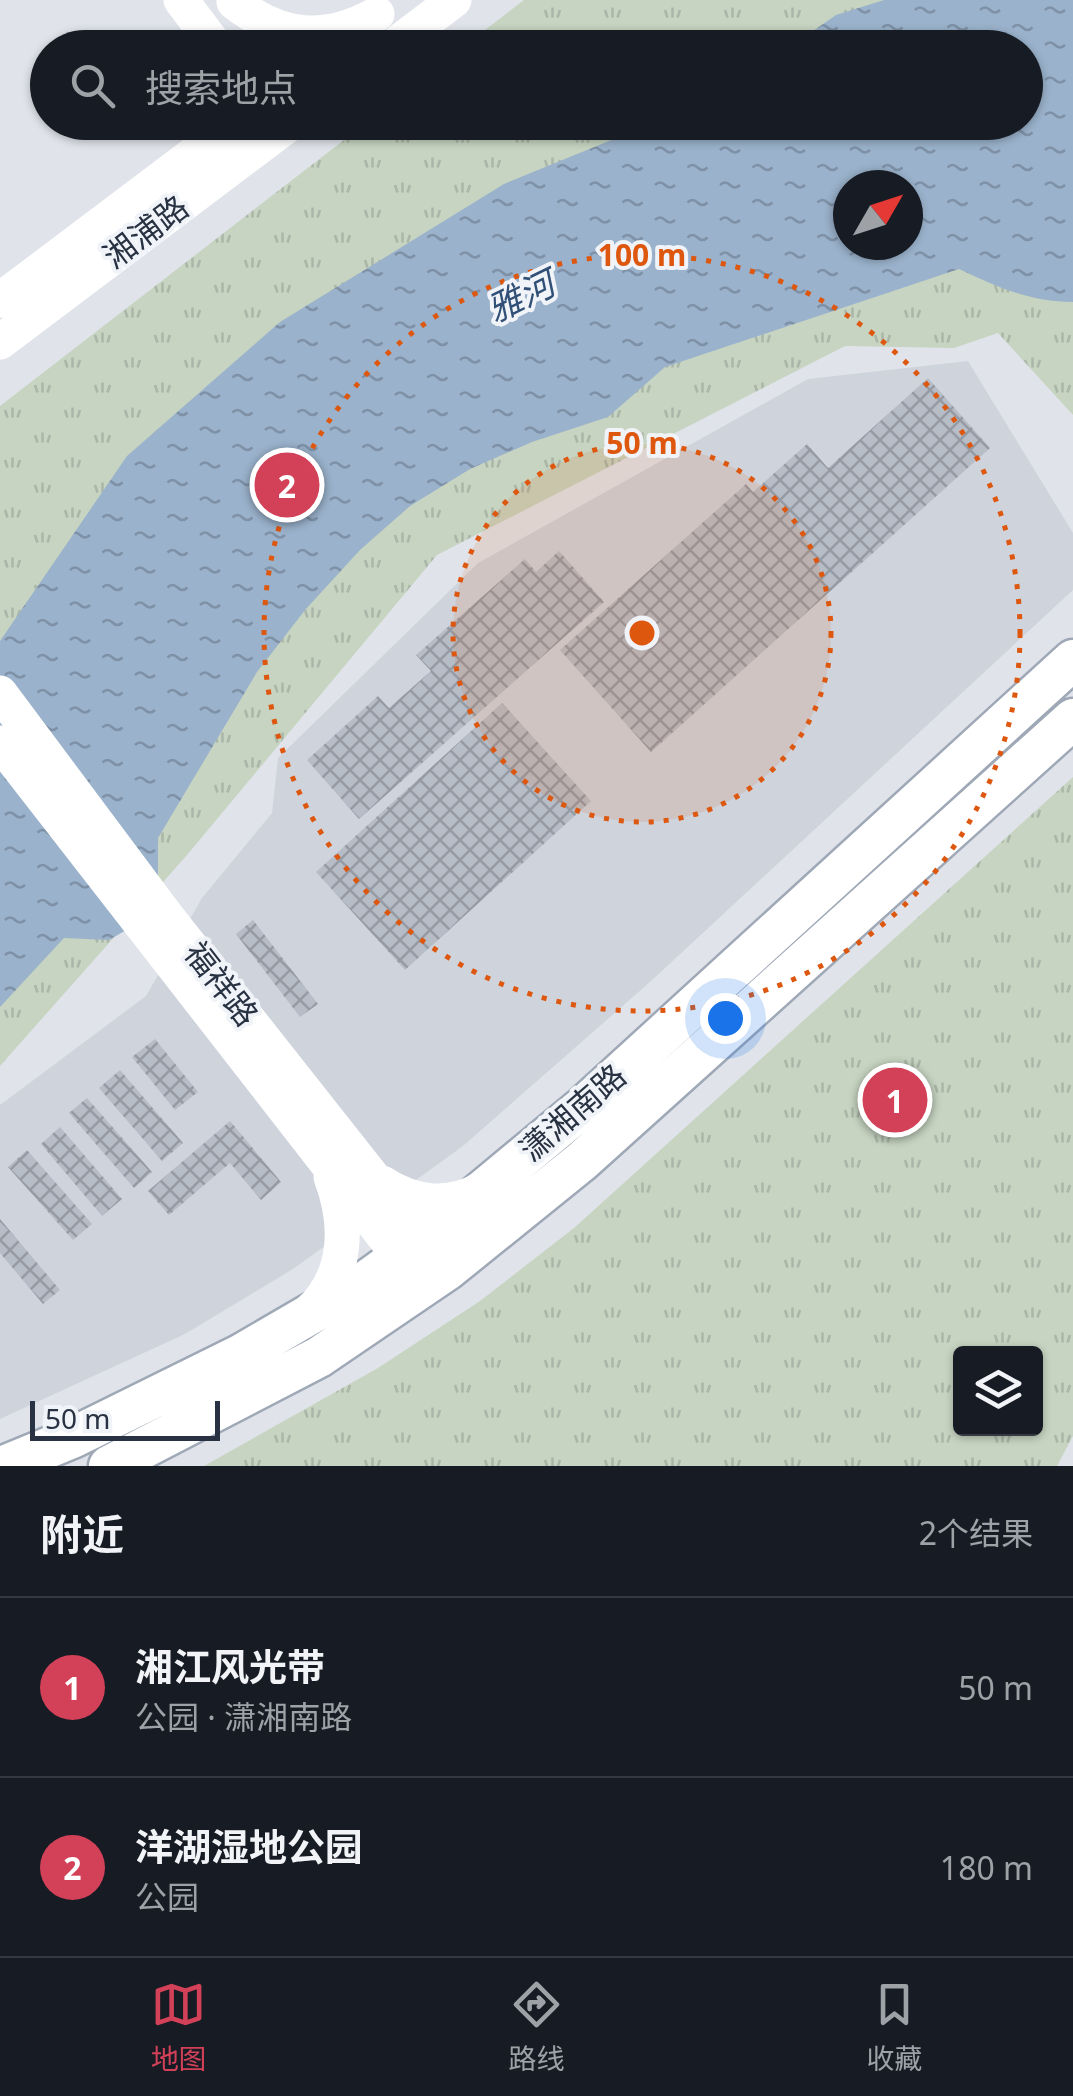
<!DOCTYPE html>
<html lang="zh">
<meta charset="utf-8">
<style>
body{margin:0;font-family:"Noto Sans","Noto Sans SC",sans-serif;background:#20242c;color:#f1f3f6}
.controls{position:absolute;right:30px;bottom:30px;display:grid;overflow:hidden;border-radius:10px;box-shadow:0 2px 8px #0004}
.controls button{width:90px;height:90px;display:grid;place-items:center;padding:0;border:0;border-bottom:2px solid #363941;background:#171b24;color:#f1f3f6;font:50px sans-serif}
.compass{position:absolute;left:833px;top:170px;width:90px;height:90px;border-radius:50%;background:#171b24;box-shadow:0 2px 8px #0004;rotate:51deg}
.scale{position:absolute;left:30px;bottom:25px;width:190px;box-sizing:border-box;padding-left:10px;border:5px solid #283242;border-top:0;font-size:28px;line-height:35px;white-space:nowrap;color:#283242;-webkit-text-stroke:8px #f0f3f7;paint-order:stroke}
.you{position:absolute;left:725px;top:1018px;width:35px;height:35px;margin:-25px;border:8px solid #fff;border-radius:50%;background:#1a73e8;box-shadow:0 0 0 15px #1a73e833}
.badge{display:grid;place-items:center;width:65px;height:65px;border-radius:50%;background:#d24158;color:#fff;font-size:32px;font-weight:700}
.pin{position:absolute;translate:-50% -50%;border:5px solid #fff;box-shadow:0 2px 10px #0006}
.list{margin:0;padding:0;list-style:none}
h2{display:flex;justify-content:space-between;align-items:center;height:130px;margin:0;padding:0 40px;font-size:42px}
h2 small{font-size:32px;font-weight:400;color:#9ea1a6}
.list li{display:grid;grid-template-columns:65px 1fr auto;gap:30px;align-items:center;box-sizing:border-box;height:180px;padding:0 40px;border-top:2px solid #363941}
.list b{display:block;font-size:38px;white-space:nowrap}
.list p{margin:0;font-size:32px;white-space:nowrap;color:#9ea1a6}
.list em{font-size:32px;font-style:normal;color:#9ea1a6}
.icon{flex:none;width:55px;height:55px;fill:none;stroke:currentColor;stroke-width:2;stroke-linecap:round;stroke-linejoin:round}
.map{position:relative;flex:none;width:1073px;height:1466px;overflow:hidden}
.search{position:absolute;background:#171b24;box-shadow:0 2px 8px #0004;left:30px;right:30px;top:30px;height:110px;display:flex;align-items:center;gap:25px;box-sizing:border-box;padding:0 35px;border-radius:55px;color:#9ea1a6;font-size:38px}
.sheet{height:490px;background:#171b24}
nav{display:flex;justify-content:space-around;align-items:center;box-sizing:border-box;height:140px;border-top:2px solid #363941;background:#171b24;font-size:28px;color:#9ea1a6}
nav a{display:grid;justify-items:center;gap:5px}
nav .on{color:#d24158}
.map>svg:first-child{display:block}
.built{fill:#ced3dc}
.park{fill:url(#park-tufts);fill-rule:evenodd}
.water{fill:url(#water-ripples);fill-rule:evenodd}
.building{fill:url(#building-cross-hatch)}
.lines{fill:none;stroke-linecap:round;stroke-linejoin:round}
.primary-casing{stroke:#9fa8b6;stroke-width:45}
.secondary{stroke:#fff;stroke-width:35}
.primary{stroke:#fff;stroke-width:40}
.ring{fill:none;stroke:#de570f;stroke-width:5;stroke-dasharray:5 10}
.labels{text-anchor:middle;stroke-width:8;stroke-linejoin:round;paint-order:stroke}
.street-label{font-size:32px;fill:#283242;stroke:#f0f3f7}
.water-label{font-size:35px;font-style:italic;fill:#315077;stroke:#f0f3f7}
.centre{fill:#de570f;stroke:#f0f3f7;stroke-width:5}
.ring-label{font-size:30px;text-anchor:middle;font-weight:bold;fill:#de570f;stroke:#f0f3f7;stroke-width:8;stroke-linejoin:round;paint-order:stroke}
</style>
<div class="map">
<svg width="1073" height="1466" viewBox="0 0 1073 1466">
<defs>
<pattern id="park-tufts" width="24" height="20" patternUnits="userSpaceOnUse" patternTransform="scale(2.5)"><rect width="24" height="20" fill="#c6d4c1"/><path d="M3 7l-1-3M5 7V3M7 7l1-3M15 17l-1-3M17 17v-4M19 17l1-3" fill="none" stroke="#aab6a7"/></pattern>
<pattern id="water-ripples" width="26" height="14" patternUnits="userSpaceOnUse" patternTransform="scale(2.5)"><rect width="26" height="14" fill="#9ab2cb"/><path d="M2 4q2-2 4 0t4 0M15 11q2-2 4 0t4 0" fill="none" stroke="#7e91a6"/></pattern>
<pattern id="building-cross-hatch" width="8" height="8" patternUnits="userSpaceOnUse" patternTransform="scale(2.5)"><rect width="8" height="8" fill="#b7bdc7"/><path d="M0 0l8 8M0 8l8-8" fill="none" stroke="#959aa3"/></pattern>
</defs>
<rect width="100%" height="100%" fill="#e0e4ea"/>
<path class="built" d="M 968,361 L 1073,533 L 1073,590 L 650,982 L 463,1146 L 293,1269 L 185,1334 L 0,1419 L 0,1105 L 146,996 L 202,898 L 272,813 L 278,758 L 478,563 L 808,379 Z"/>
<path class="park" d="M 524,0 L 1073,0 L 1073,415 L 998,333 L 954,348 L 845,346 L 437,555 L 187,855 L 0,1066 L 0,406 L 366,123 L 1026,122 L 1026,48 L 463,47 ZM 848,185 L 908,185 L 908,245 L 848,245 Z
M 1073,777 L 1073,1436 L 1057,1466 L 204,1466 L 378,1368 L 480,1301 L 574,1228 ZM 960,1354 L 1036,1354 L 1036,1428 L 960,1428 Z"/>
<path class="water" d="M 884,0 L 1073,0 L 1073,302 C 1030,302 997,287 959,269 L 665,367 L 608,417 L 532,442 L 470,469 L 410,506 L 360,550 L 305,610 L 257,672 L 158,838 L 158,883 L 128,929 L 109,940 L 64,938 L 0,1007 L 0,641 L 127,456 L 280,322 L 504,184 L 653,123 L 1026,122 L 1026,48 L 790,47 L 836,15 ZM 848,185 L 908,185 L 908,245 L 848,245 Z"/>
<path class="building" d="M 928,378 L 990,448 L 651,752 L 560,650 L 746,484 L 753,492 L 807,444 L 828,468 Z
M 559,551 L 604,602 L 359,819 L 307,760 L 378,696 L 389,708 L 431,671 L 416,655 L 525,559 L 536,572 Z
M 502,703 L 591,801 L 405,970 L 316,872 Z
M 253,920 L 318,1004 L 300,1017 L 236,934 Z
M 155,1039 L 198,1092 L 175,1110 L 132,1057 Z
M 120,1070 L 183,1143 L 162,1161 L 99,1088 Z
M 87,1098 L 152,1172 L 134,1188 L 69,1113 Z
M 230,1121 L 281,1182 L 261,1200 L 230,1163 L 169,1215 L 148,1191 Z
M 60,1127 L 122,1199 L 102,1216 L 41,1144 Z
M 27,1150 L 92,1224 L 73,1240 L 8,1167 Z
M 0,1219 L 60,1290 L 43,1304 L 0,1253 Z"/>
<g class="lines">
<g class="primary-casing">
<path id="primary" d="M 4,1466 L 72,1438 L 240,1355 L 362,1284 L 423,1240 L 582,1108 L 1073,660
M 109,1466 L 319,1357 L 447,1270 L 582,1161 L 1073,719"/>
</g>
<path class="secondary" d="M 181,0 L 217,48
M 234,2 C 281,39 325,43 377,14
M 391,48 L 454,0
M 0,300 L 236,122
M 0,342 L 292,122
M 0,693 L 165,914 L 440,1262
M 0,743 L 417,1279
M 382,1183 C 414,1204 450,1208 483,1188
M 308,1313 C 348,1277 349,1225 331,1177"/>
<use href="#primary" class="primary"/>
</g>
<circle cx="642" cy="633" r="189" fill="#de570f" fill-opacity=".12"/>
<g class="ring">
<circle cx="642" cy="633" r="189"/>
<circle cx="642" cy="633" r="378"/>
</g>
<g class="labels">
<g class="street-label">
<text transform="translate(146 232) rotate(-37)" y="11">湘浦路</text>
<text transform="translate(221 984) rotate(52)" y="11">福祥路</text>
<text transform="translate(573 1113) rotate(-41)" y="11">潇湘南路</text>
</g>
<g class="water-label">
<text transform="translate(521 297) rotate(-26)" y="12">雅河</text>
</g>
</g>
<circle cx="642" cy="633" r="15" class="centre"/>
<g class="ring-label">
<text x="642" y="266">100 m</text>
<text x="642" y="454">50 m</text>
</g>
</svg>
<div class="controls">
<button><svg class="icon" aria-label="layers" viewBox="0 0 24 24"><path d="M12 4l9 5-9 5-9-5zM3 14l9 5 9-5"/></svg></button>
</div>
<svg class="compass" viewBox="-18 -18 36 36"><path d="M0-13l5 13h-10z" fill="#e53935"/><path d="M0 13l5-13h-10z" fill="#9ea1a6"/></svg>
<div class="scale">50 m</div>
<div class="you"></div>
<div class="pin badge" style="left:895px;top:1100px">1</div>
<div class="pin badge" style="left:287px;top:485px">2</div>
<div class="search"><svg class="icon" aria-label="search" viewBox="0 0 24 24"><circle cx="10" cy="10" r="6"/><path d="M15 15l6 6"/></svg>搜索地点</div>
</div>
<section class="sheet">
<h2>附近<small>2个结果</small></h2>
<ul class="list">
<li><span class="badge">1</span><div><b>湘江风光带</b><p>公园 · 潇湘南路</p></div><em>50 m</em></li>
<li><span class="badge">2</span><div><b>洋湖湿地公园</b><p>公园</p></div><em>180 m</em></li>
</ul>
</section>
<nav>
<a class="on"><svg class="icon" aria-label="map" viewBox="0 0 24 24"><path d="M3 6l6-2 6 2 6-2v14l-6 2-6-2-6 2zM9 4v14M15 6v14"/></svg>地图</a>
<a><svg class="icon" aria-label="directions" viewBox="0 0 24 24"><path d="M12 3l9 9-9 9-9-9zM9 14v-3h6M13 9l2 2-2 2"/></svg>路线</a>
<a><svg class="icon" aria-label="saved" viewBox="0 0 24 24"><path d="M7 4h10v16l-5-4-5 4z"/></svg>收藏</a>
</nav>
